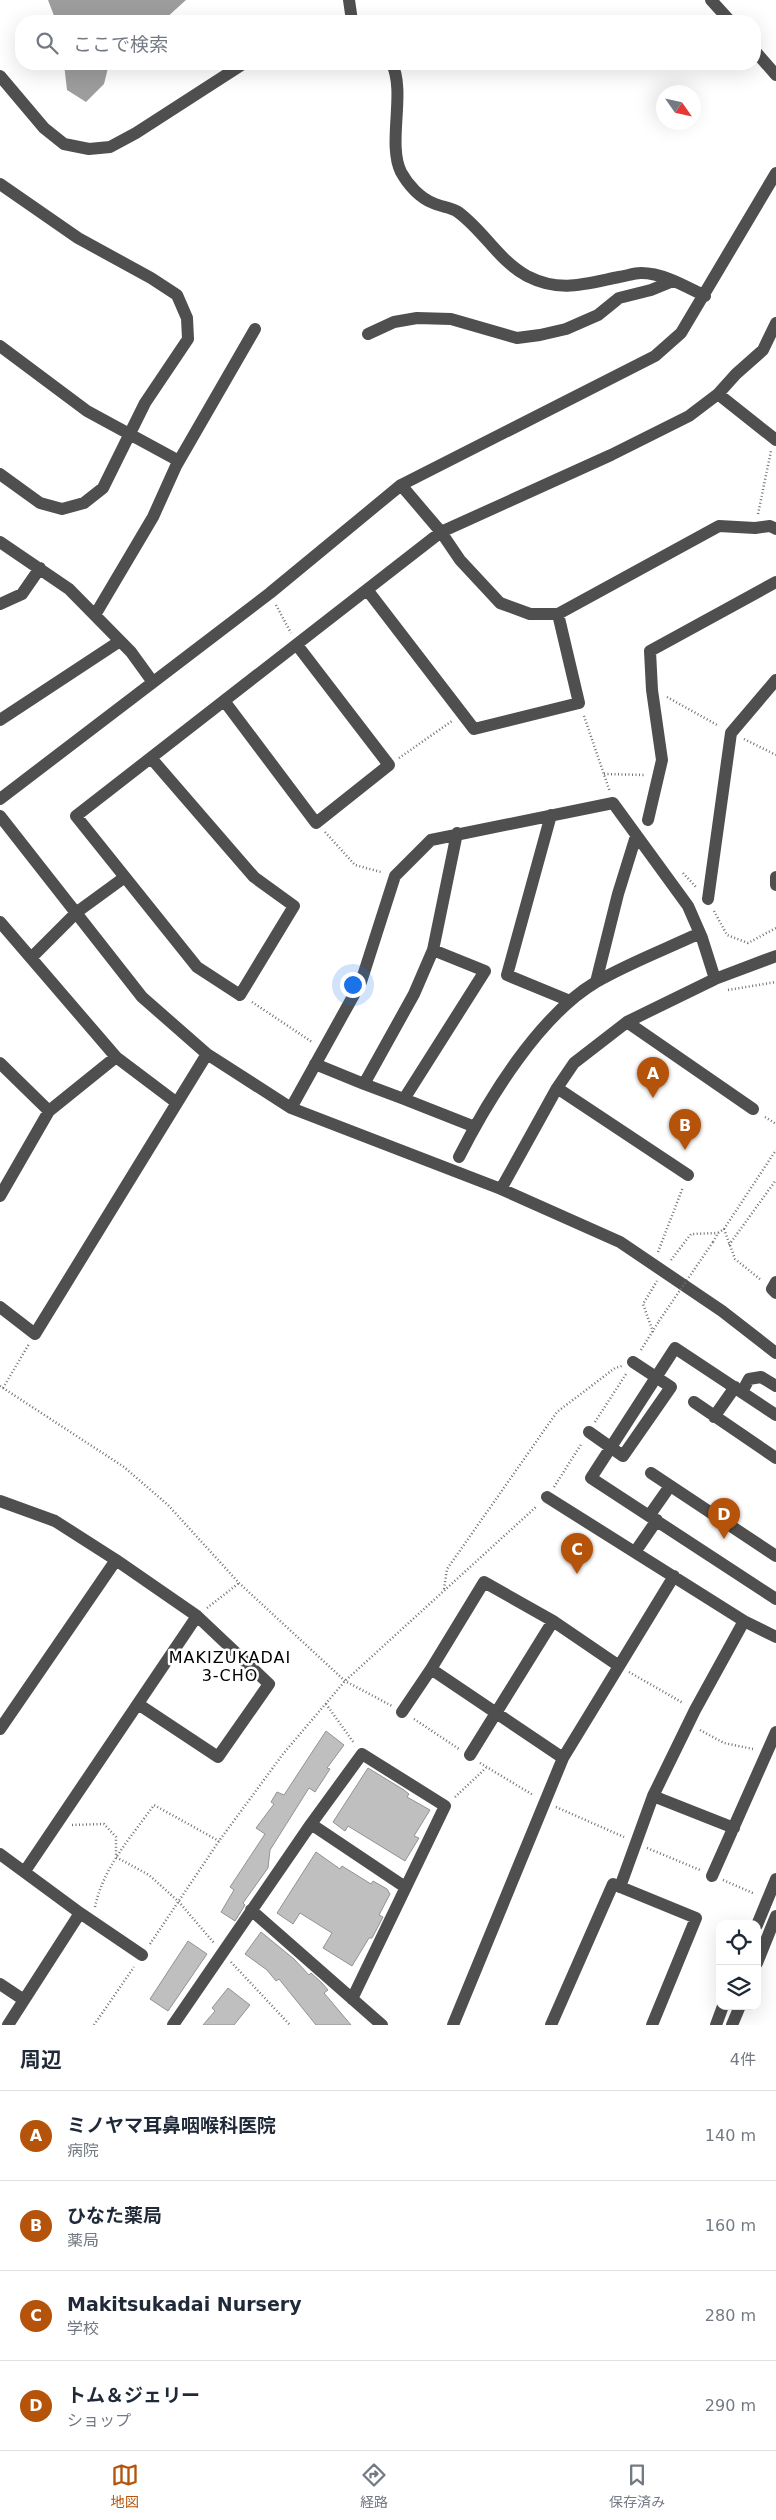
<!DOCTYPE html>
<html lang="ja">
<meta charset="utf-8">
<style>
body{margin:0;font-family:"DejaVu Sans","Noto Sans JP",sans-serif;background:#f6f6f7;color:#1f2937}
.controls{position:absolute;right:15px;bottom:15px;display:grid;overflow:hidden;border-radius:10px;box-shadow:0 5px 20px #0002}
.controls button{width:45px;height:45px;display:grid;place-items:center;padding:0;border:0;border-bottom:1px solid #e0e1e3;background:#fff;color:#1f2937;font:25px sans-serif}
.compass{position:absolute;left:656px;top:85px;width:45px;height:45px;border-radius:50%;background:#fff;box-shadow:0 5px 20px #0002;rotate:124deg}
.you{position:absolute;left:352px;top:984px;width:18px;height:18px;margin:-12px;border:4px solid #fff;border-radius:50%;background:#1a73e8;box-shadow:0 0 0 8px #1a73e833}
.badge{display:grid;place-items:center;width:32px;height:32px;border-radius:50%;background:#b45309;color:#fff;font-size:16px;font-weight:700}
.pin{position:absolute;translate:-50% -41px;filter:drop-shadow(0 1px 2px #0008)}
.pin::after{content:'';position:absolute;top:26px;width:18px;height:15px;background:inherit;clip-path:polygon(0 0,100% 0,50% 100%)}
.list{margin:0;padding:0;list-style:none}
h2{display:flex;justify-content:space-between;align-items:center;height:65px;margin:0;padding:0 20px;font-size:21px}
h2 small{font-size:16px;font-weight:400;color:#747a83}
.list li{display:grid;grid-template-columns:32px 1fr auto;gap:15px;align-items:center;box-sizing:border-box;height:90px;padding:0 20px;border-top:1px solid #e0e1e3}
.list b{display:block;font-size:19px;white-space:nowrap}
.list p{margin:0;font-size:16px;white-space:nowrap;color:#747a83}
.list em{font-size:16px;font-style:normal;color:#747a83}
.icon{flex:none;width:28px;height:28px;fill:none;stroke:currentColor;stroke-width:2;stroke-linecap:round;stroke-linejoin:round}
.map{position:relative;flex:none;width:776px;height:2025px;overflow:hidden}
.search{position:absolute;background:#fff;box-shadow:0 5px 20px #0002;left:15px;right:15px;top:15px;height:55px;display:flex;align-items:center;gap:12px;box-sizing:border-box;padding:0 18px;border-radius:20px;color:#747a83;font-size:19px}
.sheet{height:425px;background:#fff}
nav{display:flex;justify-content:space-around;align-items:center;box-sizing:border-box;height:70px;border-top:1px solid #e0e1e3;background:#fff;font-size:14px;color:#747a83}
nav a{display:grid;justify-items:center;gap:2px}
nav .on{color:#b45309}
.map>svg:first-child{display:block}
.water{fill:#9d9d9d}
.building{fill:#bfbfbf;stroke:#939393}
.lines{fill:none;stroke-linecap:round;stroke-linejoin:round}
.path{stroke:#717171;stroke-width:2.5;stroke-dasharray:1 2.5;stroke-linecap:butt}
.minor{stroke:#4f4f4f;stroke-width:12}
.path-bridge{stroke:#717171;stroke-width:2.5;stroke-dasharray:1 2.5;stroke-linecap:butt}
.labels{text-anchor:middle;stroke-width:5;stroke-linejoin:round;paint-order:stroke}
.neighbourhood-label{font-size:16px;letter-spacing:1px;fill:#000;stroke:#fff}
</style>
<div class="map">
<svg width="776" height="2025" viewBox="0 0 776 2025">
<rect width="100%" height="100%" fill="#fff"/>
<path class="water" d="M 48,0 L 186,0 L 165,19 L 165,21 L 56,21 Z
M 64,64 L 109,64 L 104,84 L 86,102 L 67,90 Z"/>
<path class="building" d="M 326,1731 L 344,1745 L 327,1768 L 330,1769 L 315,1792 L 309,1788 L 270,1850 L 268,1868 L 243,1903 L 245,1905 L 235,1921 L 221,1912 L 234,1890 L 230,1887 L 265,1834 L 256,1828 L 274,1804 L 271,1802 L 277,1792 L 284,1795 Z
M 368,1768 L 404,1790 L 409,1794 L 407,1797 L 430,1810 L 414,1836 L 419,1838 L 405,1861 L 348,1826 L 345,1831 L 333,1822 Z
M 316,1852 L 340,1869 L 342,1866 L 371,1884 L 373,1881 L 387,1889 L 390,1894 L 379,1915 L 383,1917 L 372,1938 L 369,1938 L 352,1966 L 323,1948 L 332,1933 L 300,1913 L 293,1924 L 277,1913 Z
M 261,1932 L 294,1959 L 309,1975 L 311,1973 L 322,1983 L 328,1990 L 324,1993 L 351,2025 L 316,2025 L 279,1979 L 276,1981 L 267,1970 L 245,1954 Z
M 188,1941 L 207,1954 L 168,2011 L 150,1999 Z
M 228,1988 L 250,2005 L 234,2025 L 203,2025 L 215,2011 L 212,2008 Z"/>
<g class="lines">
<path class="path" d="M 758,514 L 771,451
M 276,605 L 291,633
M 667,697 L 719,726
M 584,716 L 610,792
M 744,739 L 776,755
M 399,758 L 452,721
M 604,774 L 645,775
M 325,832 L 355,865 L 381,872
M 683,873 L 696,887
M 714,911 L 727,935 L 748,943 L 776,928
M 728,990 L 776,982
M 252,1002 L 312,1042
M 765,1117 L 776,1124
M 724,1229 L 735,1259 L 761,1280
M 713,1242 L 718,1233 L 724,1229 L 776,1150
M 729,1245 L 776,1180
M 658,1252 L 683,1187
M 671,1260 L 691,1234 L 718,1233
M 653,1332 L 643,1304 L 657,1281
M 641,1350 L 659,1321
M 0,1386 L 124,1467 L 168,1505 L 239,1583 L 345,1681 L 392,1706
M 3,1388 L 29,1344
M 595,1422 L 626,1374
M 554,1487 L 582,1443
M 444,1589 L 447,1569 L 557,1412 L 615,1368 L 622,1366
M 207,1608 L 239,1583
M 629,1672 L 683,1703
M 326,1704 L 354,1743
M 414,1719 L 459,1749
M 700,1730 L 724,1743 L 753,1749
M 480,1763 L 533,1795
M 455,1797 L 486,1768
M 556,1807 L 624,1837
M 72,1825 L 104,1824 L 116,1837 L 116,1857 L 149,1875 L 179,1902 L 214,1943
M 647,1848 L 700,1870
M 723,1880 L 755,1894
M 95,1907 C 103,1868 131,1837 154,1805 L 219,1841
M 150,1944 L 219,1841 L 283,1754 L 345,1681 L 537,1506
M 231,1962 L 290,2025
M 94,2025 L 134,1967"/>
<path class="minor" d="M 349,0 L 352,21
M 711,0 L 730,21
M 755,51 L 776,75
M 392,64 C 406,92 387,144 401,172 C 408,185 420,198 433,203 C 441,207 451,207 458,212 C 484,231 499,261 527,276 C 560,293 585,284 619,277 C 626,276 634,273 641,273 C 663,273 685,286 705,296
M 0,76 L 44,128 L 64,144 L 89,149 L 110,147 L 136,133 L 243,64
M 0,184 L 78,238 L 151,278 L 177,295 L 187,318 L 188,339 L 145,403 L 103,488 L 84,503 L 62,509 L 40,503 L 0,474
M 368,334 L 394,322 L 417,318 L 451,319 L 517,338 L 540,335 L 566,329 L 598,315 L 619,298 L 651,290 L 673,281
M 0,346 L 87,411 L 179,461
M 718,394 L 776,440
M 401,485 L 441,532 L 460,560 L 500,603 L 530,614 L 558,614 L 719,526 L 755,528 L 770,526 L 776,529
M 0,542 L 69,589 L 131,652 L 152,681
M 368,591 L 474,729 L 579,703 L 558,614
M 0,604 L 22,594 L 40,568
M 95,615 L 153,517 L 176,466 L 255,329
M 225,702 L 316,823 L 389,765 L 297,645
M 0,720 L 120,641
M 151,758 L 254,877 L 294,906 L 240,995 L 197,967 L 76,816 L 441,532 L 611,455 L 689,416 L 718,394 L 736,374 L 763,350 L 776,323
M 0,799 L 270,593 L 401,485 L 655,356 L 681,333 L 776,173
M 551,815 L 507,975 L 570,1001
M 0,816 L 142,997 L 207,1054 L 291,1108 L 501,1189 L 620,1242 L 722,1311 L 776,1353
M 648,820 L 662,760 L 652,690 L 650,651 L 776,582
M 776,877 L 776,885
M 708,899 L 731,733 L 776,680
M 0,922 L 116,1057 L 177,1103
M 433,950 L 457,833
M 31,958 L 77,912 L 125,877
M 596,982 L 618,894 L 636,836
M 627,1022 L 753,1109
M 0,1063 L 49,1111
M 315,1064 L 364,1084 L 414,994 L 433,950 L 485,971 L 404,1099 L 475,1127
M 364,1084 L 404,1099
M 557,1088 L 688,1175
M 291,1108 L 361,982 L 395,876 L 431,840 L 613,803 L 688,906 L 702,938 L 715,979
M 459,1157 C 489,1098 539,1016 596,982 C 629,963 666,949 700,933
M 501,1189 L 557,1088 L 574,1063 L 627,1022 L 715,979 L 776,956
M 0,1196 L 49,1111 L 116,1057
M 776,1282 L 772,1289 L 776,1293
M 0,1307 L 35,1334 L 207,1054
M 742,1392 L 749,1379 L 761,1377 L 776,1386
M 694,1402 L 776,1458
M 776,1415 L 675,1348 L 591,1478 L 776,1599
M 714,1417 L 735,1387
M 589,1432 L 623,1456 L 671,1387 L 633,1362
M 651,1473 L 776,1556
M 547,1497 L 744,1621 L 776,1637
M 0,1501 L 55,1521 L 116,1560 L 197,1616 L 269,1684 L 218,1757 L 138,1704
M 649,1516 L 670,1486
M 635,1552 L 657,1520
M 553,1621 L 484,1582 L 431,1669 L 563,1758
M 402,1712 L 431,1669
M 0,1729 L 116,1560
M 470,1755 L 553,1621 L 619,1666
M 653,1796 L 734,1828
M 311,1824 L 405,1887
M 0,1854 L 80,1913 L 142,1955
M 25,1871 L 197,1616
M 712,1876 L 776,1732
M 620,1887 L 653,1796 L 695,1710 L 744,1621
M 251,1910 L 382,2025
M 757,1925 L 776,1879
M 757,1963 L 776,1916
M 0,1984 L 24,2000
M 8,2025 L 80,1913
M 173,2025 L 311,1824 L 362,1754 L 445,1806 L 352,1999
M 453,2025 L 563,1758 L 674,1576
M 551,2025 L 613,1884 L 696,1918 L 652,2025
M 716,2025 L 723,2006
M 732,2025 L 740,2006"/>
<path class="path-bridge" d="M 659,1321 L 713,1242"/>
</g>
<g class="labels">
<g class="neighbourhood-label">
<text x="230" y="1663">MAKIZUKADAI<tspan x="230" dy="18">3-CHO</tspan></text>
</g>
</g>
</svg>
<div class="controls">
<button><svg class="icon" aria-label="locate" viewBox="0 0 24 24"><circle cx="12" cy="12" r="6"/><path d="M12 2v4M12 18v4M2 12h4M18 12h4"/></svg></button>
<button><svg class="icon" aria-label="layers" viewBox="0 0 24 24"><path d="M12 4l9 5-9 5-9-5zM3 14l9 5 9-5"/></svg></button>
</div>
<svg class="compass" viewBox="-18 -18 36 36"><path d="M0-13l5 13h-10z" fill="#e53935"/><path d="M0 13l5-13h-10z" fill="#747a83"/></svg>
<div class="you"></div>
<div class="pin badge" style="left:653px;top:1098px">A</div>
<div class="pin badge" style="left:685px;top:1150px">B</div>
<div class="pin badge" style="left:577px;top:1574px">C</div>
<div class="pin badge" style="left:724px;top:1539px">D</div>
<div class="search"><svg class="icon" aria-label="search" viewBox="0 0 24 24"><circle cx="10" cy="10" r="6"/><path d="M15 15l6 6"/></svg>ここで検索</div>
</div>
<section class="sheet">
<h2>周辺<small>4件</small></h2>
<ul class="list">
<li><span class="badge">A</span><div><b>ミノヤマ耳鼻咽喉科医院</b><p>病院</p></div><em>140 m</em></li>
<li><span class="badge">B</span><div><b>ひなた薬局</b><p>薬局</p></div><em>160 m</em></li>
<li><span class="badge">C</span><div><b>Makitsukadai Nursery</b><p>学校</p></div><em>280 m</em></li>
<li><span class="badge">D</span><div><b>トム＆ジェリー</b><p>ショップ</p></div><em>290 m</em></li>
</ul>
</section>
<nav>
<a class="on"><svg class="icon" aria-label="map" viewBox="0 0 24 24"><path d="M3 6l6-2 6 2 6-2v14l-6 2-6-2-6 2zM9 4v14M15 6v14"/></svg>地図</a>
<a><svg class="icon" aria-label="directions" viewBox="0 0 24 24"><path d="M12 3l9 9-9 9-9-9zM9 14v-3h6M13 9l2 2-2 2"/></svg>経路</a>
<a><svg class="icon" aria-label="saved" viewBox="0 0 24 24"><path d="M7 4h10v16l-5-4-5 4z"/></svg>保存済み</a>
</nav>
